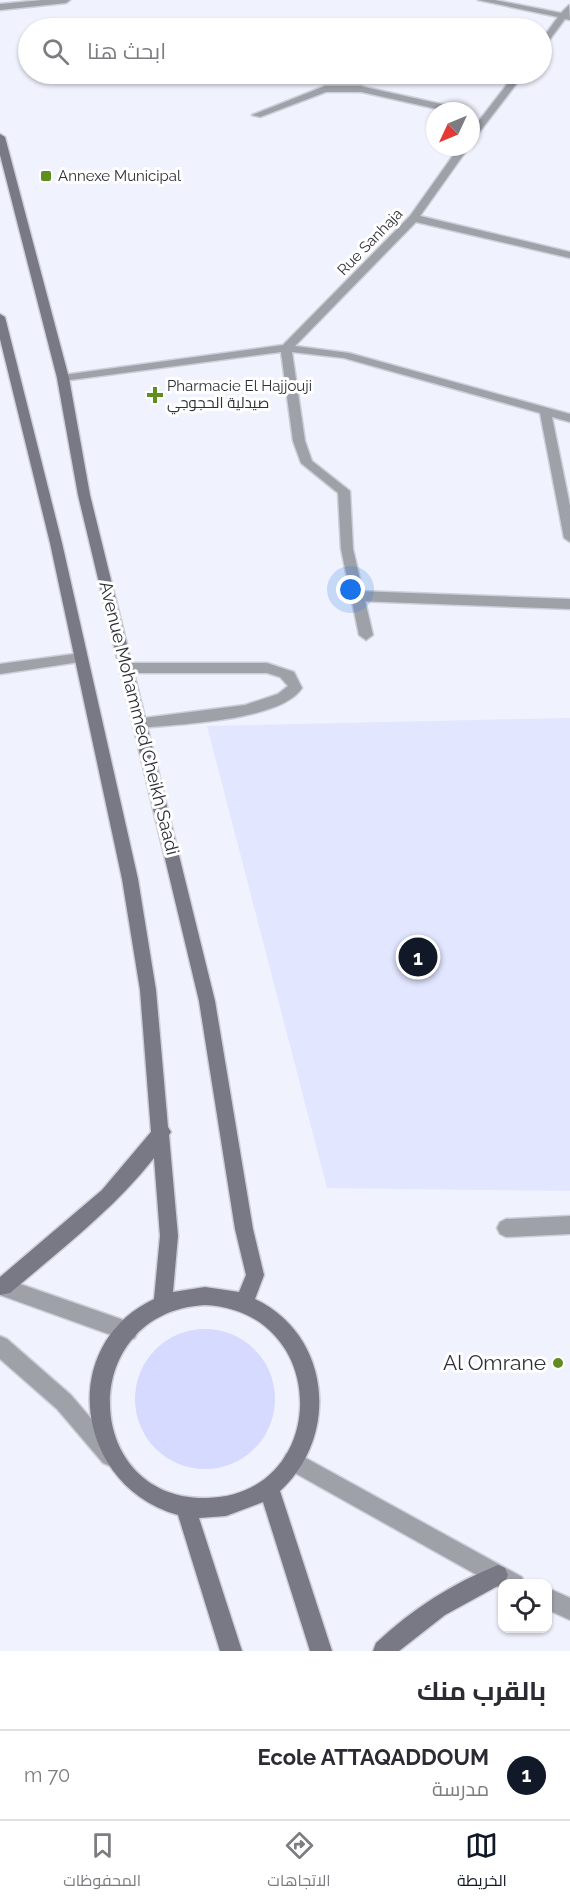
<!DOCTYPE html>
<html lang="ar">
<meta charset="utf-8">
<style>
body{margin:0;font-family:Raleway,Cairo,sans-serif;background:#f7f7f7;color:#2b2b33;direction:rtl}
.controls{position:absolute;right:18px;bottom:18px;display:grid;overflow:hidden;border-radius:12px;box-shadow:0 2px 4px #0004}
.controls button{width:54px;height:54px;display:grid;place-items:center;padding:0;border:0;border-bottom:2px solid #e1e1e2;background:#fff;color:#2b2b33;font:30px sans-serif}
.compass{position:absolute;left:426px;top:102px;width:54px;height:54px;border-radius:50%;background:#fff;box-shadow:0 2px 4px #0004;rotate:226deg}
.you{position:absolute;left:351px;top:590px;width:21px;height:21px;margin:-15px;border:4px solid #fff;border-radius:50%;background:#1a73e8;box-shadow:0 0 0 9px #1a73e833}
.badge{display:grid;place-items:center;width:39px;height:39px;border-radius:50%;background:#111827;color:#fff;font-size:20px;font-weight:700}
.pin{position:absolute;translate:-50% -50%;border:3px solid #fff;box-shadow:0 2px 6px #0006}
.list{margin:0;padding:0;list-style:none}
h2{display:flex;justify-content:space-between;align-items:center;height:78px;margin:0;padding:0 24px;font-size:26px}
h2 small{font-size:20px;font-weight:400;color:#7c7c81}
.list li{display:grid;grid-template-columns:39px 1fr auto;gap:18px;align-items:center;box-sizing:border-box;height:90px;padding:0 24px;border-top:2px solid #e1e1e2}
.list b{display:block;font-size:22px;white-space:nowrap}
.list p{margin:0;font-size:20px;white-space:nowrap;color:#7c7c81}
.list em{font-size:20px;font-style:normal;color:#7c7c81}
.icon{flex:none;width:33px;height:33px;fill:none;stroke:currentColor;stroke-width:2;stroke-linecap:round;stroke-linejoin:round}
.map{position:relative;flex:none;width:570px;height:1651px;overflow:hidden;direction:ltr}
.search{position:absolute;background:#fff;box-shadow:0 2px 4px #0004;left:18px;right:18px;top:18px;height:66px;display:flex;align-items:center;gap:15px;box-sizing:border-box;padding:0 21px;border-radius:33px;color:#7c7c81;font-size:22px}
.sheet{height:168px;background:#fff}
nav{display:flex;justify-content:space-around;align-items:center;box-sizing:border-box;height:84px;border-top:2px solid #e1e1e2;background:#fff;font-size:16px;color:#7c7c81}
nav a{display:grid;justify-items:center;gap:3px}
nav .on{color:#111827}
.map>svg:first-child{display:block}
.built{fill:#e2e6ff}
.green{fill:#d5dafe}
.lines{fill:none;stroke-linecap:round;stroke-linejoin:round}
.service-casing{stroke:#cdcfda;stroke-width:3}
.minor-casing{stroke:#cdcfda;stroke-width:3}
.tertiary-casing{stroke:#cdcfda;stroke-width:3}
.secondary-casing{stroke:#cdcfda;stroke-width:3}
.service{fill:#9fa1a8;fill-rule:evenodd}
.minor{fill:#9fa1a8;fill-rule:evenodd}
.tertiary{fill:#9fa1a8;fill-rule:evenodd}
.secondary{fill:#787984;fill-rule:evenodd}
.poi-dot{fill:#608d1f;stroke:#fff;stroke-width:2}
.labels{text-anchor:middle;stroke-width:6;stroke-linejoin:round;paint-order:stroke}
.far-poi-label{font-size:15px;fill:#303138;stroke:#fff;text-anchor:start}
.far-street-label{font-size:15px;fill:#303138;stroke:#fff}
.street-label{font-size:18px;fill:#303138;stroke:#fff}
.near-poi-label{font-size:21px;fill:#303138;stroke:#fff;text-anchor:end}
</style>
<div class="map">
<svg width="570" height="1651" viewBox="0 0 570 1651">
<rect width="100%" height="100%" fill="#f0f2fd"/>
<path class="built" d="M 570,718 L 570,1191 L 327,1188 L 207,726 Z"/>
<path class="green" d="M135 1399a70 70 0 1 1 140 0a70 70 0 1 1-140 0Z"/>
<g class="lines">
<g class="service-casing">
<path id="service" d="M 325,86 L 360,86 L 365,89 L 360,92 L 326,92 L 260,117 L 252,115 Z
M 358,591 L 570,599 L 570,609 L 358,601 L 351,596 Z
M 128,663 L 267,663 L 294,672 L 302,688 C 281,721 178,724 141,728 L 136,727 L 134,723 L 136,719 L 245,705 L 278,694 L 288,686 L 280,677 L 267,673 L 128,673 L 121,668 Z"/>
</g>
<g class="minor-casing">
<path id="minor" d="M 42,0 L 70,0 L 66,3 L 0,10 L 0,4 Z
M 478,0 L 495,0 L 561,13 L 569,5 L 570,20 L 565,19 L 545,46 L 542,47 L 542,39 L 558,17 Z
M 515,74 L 524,74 L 474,139 L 471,140 L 471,131 Z
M 360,86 L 459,108 L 464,111 L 446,111 L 357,91 L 355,89 Z
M 459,147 L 469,147 L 420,216 L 570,252 L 570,258 L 416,222 L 295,346 L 349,353 L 570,414 L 570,422 L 552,417 L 570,506 L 570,542 L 564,538 L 540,413 L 344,358 L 292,352 L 305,441 L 312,461 L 350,491 L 353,549 L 373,635 L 366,640 L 359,635 L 341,549 L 338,493 L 301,463 L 293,441 L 281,352 L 63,381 L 57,378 L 63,375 L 283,345 L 410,216 Z
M 81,653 L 88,658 L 86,661 L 0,674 L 0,664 Z
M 570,1216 L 570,1234 L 506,1237 L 500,1234 L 497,1228 L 500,1222 L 506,1219 Z"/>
</g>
<g class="tertiary-casing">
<path id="tertiary" d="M 0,1277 L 135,1324 L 138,1331 L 135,1338 L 128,1341 L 0,1295 Z
M 0,1336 L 7,1339 L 71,1395 L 117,1449 L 120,1456 L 117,1463 L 110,1466 L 103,1463 L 57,1409 L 0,1359 Z
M 293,1451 L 522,1577 L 525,1584 L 502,1584 L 502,1589 L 286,1468 L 283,1461 L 286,1454 Z
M 548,1588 L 570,1598 L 570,1620 L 548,1610 Z"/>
</g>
<g class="secondary-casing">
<path id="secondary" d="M 0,134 L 5,137 L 69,378 L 90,495 L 215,1001 L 253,1229 L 264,1275 L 255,1299 C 331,1335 340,1436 280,1491 L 332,1651 L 310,1651 L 263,1502 L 226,1516 L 199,1518 L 242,1651 L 220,1651 L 178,1515 C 76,1487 55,1346 154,1299 L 160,1236 L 154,1158 C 113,1210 59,1251 10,1293 L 0,1295 L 0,1277 L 102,1190 L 151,1132 L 140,990 L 122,879 L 50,543 L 0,339 L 0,314 L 5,317 L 62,543 L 138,879 L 156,990 L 168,1127 L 171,1132 L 169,1135 L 178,1236 L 173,1292 L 205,1287 L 239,1292 L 246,1275 L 235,1229 L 199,1001 L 78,495 L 57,378 L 0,155 ZM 205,1305 C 332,1311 331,1495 207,1498 C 81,1501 75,1312 205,1305 Z
M 498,1565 L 505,1568 L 508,1575 L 505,1582 L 445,1615 L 399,1651 L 373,1651 L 376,1643 C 412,1609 453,1583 498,1565 Z"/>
</g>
<use href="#service" class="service"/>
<use href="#minor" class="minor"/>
<use href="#tertiary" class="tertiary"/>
<use href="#secondary" class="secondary"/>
</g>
<g class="poi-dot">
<rect x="40" y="170" width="12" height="12" rx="3"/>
<path d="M152 386h6v6h6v6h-6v6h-6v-6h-6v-6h6z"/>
<circle cx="558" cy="1363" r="6"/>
</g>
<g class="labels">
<g class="far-poi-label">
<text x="58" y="181">Annexe Municipal</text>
<text x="167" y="391">Pharmacie El Hajjouji<tspan x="167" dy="17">صيدلية الحجوجي</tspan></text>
</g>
<g class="far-street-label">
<text transform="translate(370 242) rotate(-46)" y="5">Rue Sanhaja</text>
</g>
<g class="street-label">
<text transform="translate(139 718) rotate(76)" y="6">Avenue Mohammed Cheikh Saadi</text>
</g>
<g class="near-poi-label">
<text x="546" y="1370">Al Omrane</text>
</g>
</g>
</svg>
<div class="controls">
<button><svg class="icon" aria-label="locate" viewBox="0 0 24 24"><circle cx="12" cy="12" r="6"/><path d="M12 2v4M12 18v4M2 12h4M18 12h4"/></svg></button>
</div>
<svg class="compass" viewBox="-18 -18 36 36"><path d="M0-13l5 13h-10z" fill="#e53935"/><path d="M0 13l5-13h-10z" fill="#7c7c81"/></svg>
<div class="you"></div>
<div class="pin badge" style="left:418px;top:957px">1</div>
<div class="search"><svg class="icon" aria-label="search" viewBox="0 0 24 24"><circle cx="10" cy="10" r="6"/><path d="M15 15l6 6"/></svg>ابحث هنا</div>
</div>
<section class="sheet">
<h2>بالقرب منك<small></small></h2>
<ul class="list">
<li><span class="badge">1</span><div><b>Ecole ATTAQADDOUM</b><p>مدرسة</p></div><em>70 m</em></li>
</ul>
</section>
<nav>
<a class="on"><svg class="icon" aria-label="map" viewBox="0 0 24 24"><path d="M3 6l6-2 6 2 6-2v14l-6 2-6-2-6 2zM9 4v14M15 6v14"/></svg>الخريطة</a>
<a><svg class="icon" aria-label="directions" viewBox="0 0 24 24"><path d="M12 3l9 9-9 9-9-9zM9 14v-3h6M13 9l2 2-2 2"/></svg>الاتجاهات</a>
<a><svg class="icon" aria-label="saved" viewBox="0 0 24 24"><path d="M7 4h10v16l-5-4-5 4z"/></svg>المحفوظات</a>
</nav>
